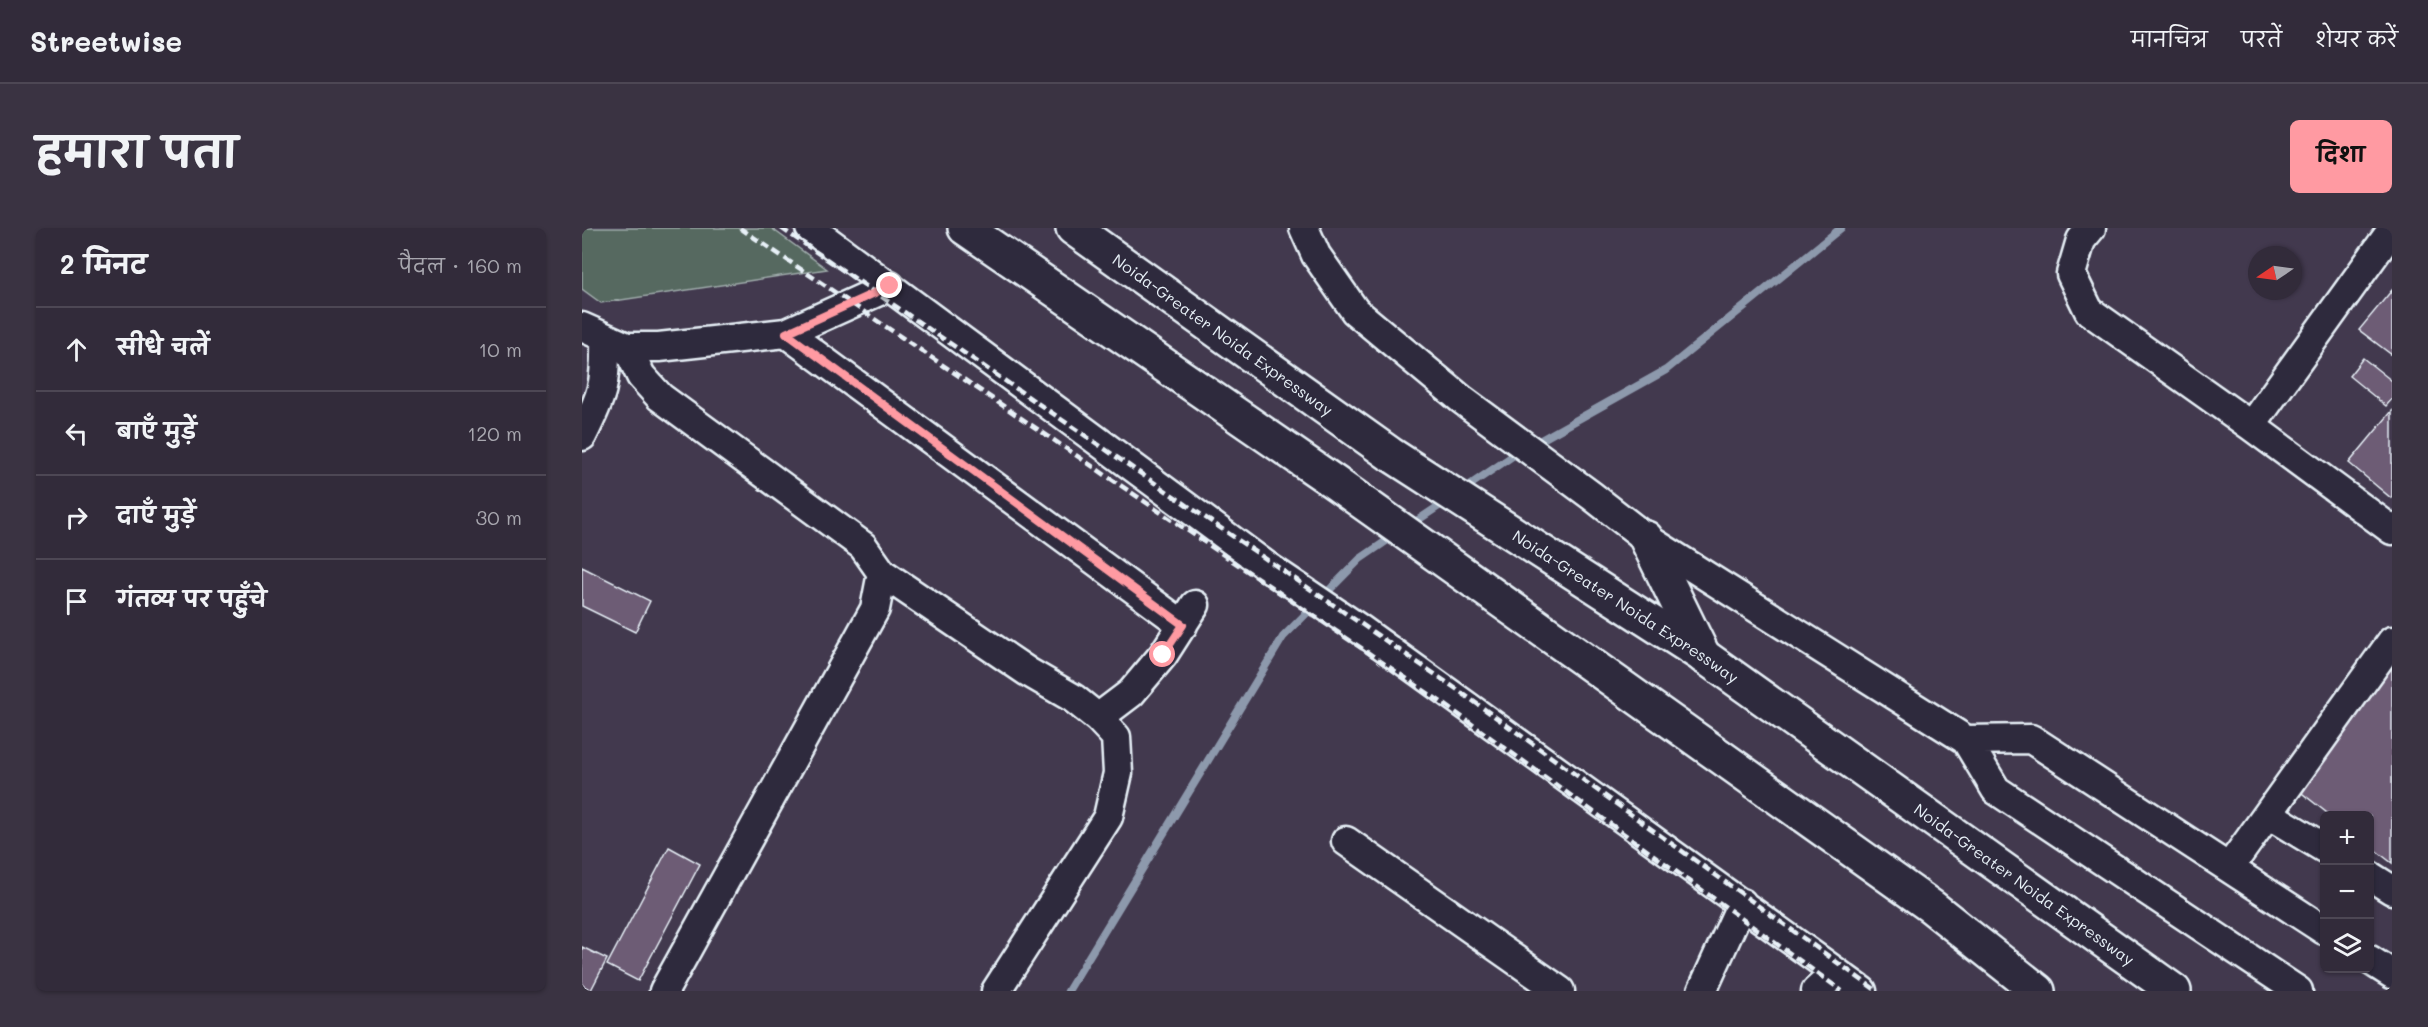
<!DOCTYPE html>
<html lang="hi">
<meta charset="utf-8">
<style>
body{margin:0;font-family:Mali,"Playpen Sans Deva",sans-serif;background:#3a3342;color:#f1f3f6}
.controls{position:absolute;right:18px;bottom:18px;display:grid;overflow:hidden;border-radius:9px;box-shadow:0 2px 4px #0004}
.controls button{width:54px;height:54px;display:grid;place-items:center;padding:0;border:0;border-bottom:2px solid #4d4754;background:#322b3a;color:#f1f3f6;font:30px sans-serif}
.compass{position:absolute;left:1666px;top:18px;width:54px;height:54px;border-radius:50%;background:#322b3a;box-shadow:0 2px 4px #0004;rotate:257deg}
.stop{position:absolute;width:18px;height:18px;margin:-14px;border:4px solid #ff9aa2;border-radius:50%;background:#fff}
.stop.end{background:#ff9aa2;border-color:#fff;box-shadow:0 2px 6px #0008}
.list{margin:0;padding:0;list-style:none}
h2{display:flex;justify-content:space-between;align-items:center;height:78px;margin:0;padding:0 24px;font-size:26px}
h2 small{font-size:20px;font-weight:400;color:#a8a7af}
.list li{display:grid;grid-template-columns:39px 1fr auto;gap:18px;align-items:center;box-sizing:border-box;height:84px;padding:0 24px;border-top:2px solid #4d4754}
.list b{display:block;font-size:22px;white-space:nowrap}
.list em{font-size:20px;font-style:normal;color:#a8a7af}
.icon{flex:none;width:33px;height:33px;fill:none;stroke:currentColor;stroke-width:2;stroke-linecap:round;stroke-linejoin:round}
.map{position:relative;flex:none;width:1810px;height:763px;overflow:hidden;border-radius:9px}
header{display:flex;align-items:center;gap:36px;box-sizing:border-box;height:84px;padding:0 30px;background:#322b3a;border-bottom:2px solid #4d4754}
header strong{font-size:28px}
nav{display:flex;gap:33px;margin-inline-start:auto;font-size:21px}
.intro{display:flex;align-items:center;justify-content:space-between;box-sizing:border-box;height:144px;padding:0 36px}
h1{margin:0;font-size:42px}
.button{padding:15px 27px;border-radius:9px;background:#ff9aa2;color:#111;font-size:21px;font-weight:700}
main{display:flex;gap:36px;padding:0 36px}
aside{flex:1;background:#322b3a;border-radius:9px;box-shadow:0 2px 4px #0004}
.map>svg:first-child{display:block}
.green{fill:#576961;stroke:#a0adac;stroke-width:1.5}
.lines{fill:none;stroke-linecap:round;stroke-linejoin:round}
.stream{stroke:#8d99ac;stroke-width:8}
.building{fill:#6d5b75;stroke:#e8f1f8;stroke-width:1.5}
.minor-casing{stroke:#e8f1f8;stroke-width:33}
.highway-casing{stroke:#e8f1f8;stroke-width:38}
.minor{stroke:#2f2a3d;stroke-width:28}
.highway{stroke:#2f2a3d;stroke-width:33}
.rail{stroke:#e8f1f8;stroke-width:4.5;stroke-dasharray:9 4.5;stroke-linecap:butt}
.route{stroke:#ff9aa2;stroke-width:8}
.labels{text-anchor:middle;stroke-width:6;stroke-linejoin:round;paint-order:stroke}
.street-label{font-size:16px;fill:#e8f1f8;stroke:#2f2a3d}
</style>
<header>
<strong>Streetwise</strong>
<nav><a>मानचित्र</a><a>परतें</a><a>शेयर करें</a></nav>
</header>
<div class="intro"><h1>हमारा पता</h1><a class="button">दिशा</a></div>
<main>
<aside>
<h2>2 मिनट<small>पैदल · 160 m</small></h2>
<ul class="list">
<li><svg class="icon" aria-label="ahead" viewBox="0 0 24 24"><path d="M12 20V5M6 11l6-6 6 6"/></svg><div><b>सीधे चलें</b></div><em>10 m</em></li>
<li><svg class="icon" aria-label="left" viewBox="0 0 24 24"><path d="M17 20v-9H6M10 6l-5 5 5 5"/></svg><div><b>बाएँ मुड़ें</b></div><em>120 m</em></li>
<li><svg class="icon" aria-label="right" viewBox="0 0 24 24"><path d="M7 20v-9h11M14 6l5 5-5 5"/></svg><div><b>दाएँ मुड़ें</b></div><em>30 m</em></li>
<li><svg class="icon" aria-label="arrive" viewBox="0 0 24 24"><path d="M6 21V4h12l-3 4 3 4H6"/></svg><div><b>गंतव्य पर पहुँचे</b></div></li>
</ul>
</aside>
<div class="map">
<svg width="1810" height="763" viewBox="0 0 1810 763">
<rect width="100%" height="100%" fill="#42394e"/>
<filter id="ink" filterUnits="userSpaceOnUse"><feTurbulence type="fractalNoise" baseFrequency=".0167" numOctaves="2"/><feDisplacementMap in="SourceGraphic" scale="12" xChannelSelector="R" yChannelSelector="G"/><feConvolveMatrix kernelMatrix="1 2 1 2 8 2 1 2 1" color-interpolation-filters="sRGB"/></filter>
<g filter="url(#ink)">
<path class="green" d="M 0,0 L 189,0 L 245,41 L 19,75 L 0,61 Z"/>
<g class="lines">
<path class="stream" d="M 879,263 L 932,227 L 1084,142 L 1259,0
M 827,298 L 866,272
M 486,763 L 701,409 L 778,331 L 813,307"/>
</g>
<path class="building" d="M 1810,62 L 1810,127 L 1777,102 Z
M 1781,130 L 1810,153 L 1810,171 L 1804,178 L 1767,148 Z
M 1810,183 L 1810,268 L 1809,270 L 1767,235 Z
M 0,339 L 68,373 L 53,404 L 0,378 Z
M 1810,429 L 1810,635 L 1788,618 L 1788,588 L 1749,588 L 1711,558 Z
M 87,619 L 118,636 L 56,753 L 25,737 Z
M 0,719 L 25,731 L 9,762 L 0,757 Z"/>
<g class="lines">
<g class="minor-casing">
<path id="minor" d="M 228,0 L 686,339 L 778,401 L 1280,763
M 722,0 L 734,27 L 773,83 L 879,171 L 1010,268 L 1064,310 L 1384,512 L 1414,562 L 1716,763
M 1509,0 L 1499,12 L 1489,46 L 1507,83 L 1669,198 L 1810,302
M 0,99 L 45,119 L 77,119 L 204,105 L 308,58
M 204,105 L 601,397
M 45,119 L 59,148 L 78,169 L 281,318 L 300,345 L 293,381 L 82,763
M 1669,198 L 1810,2
M 0,208 C 21,166 24,157 23,110
M 300,345 L 446,444 L 491,470 L 516,490 L 534,509 L 536,545 L 526,589 L 414,763
M 516,490 L 549,465 L 581,427 L 613,377
M 1384,512 L 1449,511 L 1742,702
M 1686,586 L 1742,620
M 764,613 L 978,763
M 1647,640 L 1810,413
M 1788,648 L 1810,662
M 1788,732 L 1810,746
M 1120,763 L 1160,675
M 1234,763 L 1254,745"/>
</g>
<g class="highway-casing">
<g id="highway">
<path d="M 383,0 L 752,254 L 1350,679 L 1456,763"/>
<path id="s1" d="M 491,0 L 808,226 L 1123,429 L 1592,763"/>
<path d="M 1064,310 L 1122,429"/>
</g>
</g>
<use href="#minor" class="minor"/>
<use href="#highway" class="highway"/>
<path class="rail" d="M 158,0 L 862,476 L 1260,763
M 199,0 L 873,460 L 1295,763"/>
</g>
</g>
<g class="lines" filter="url(#ink)">
<path class="route" d="M 308,58 L 204,105 L 601,397 L 581,427"/>
</g>
<g class="labels">
<g class="street-label">
<text dy="6" stroke="none"><textPath href="#s1" startOffset="184">Noida-Greater Noida Expressway</textPath></text>
<text dy="6" stroke="none"><textPath href="#s1" startOffset="670">Noida-Greater Noida Expressway</textPath></text>
<text dy="6" stroke="none"><textPath href="#s1" startOffset="1156">Noida-Greater Noida Expressway</textPath></text>
</g>
</g>
</svg>
<div class="controls">
<button>+</button>
<button>−</button>
<button><svg class="icon" aria-label="layers" viewBox="0 0 24 24"><path d="M12 4l9 5-9 5-9-5zM3 14l9 5 9-5"/></svg></button>
</div>
<svg class="compass" viewBox="-18 -18 36 36"><path d="M0-13l5 13h-10z" fill="#e53935"/><path d="M0 13l5-13h-10z" fill="#a8a7af"/></svg>
<div class="stop" style="left:581px;top:427px"></div>
<div class="stop end" style="left:308px;top:58px"></div>
</div>
</main>
